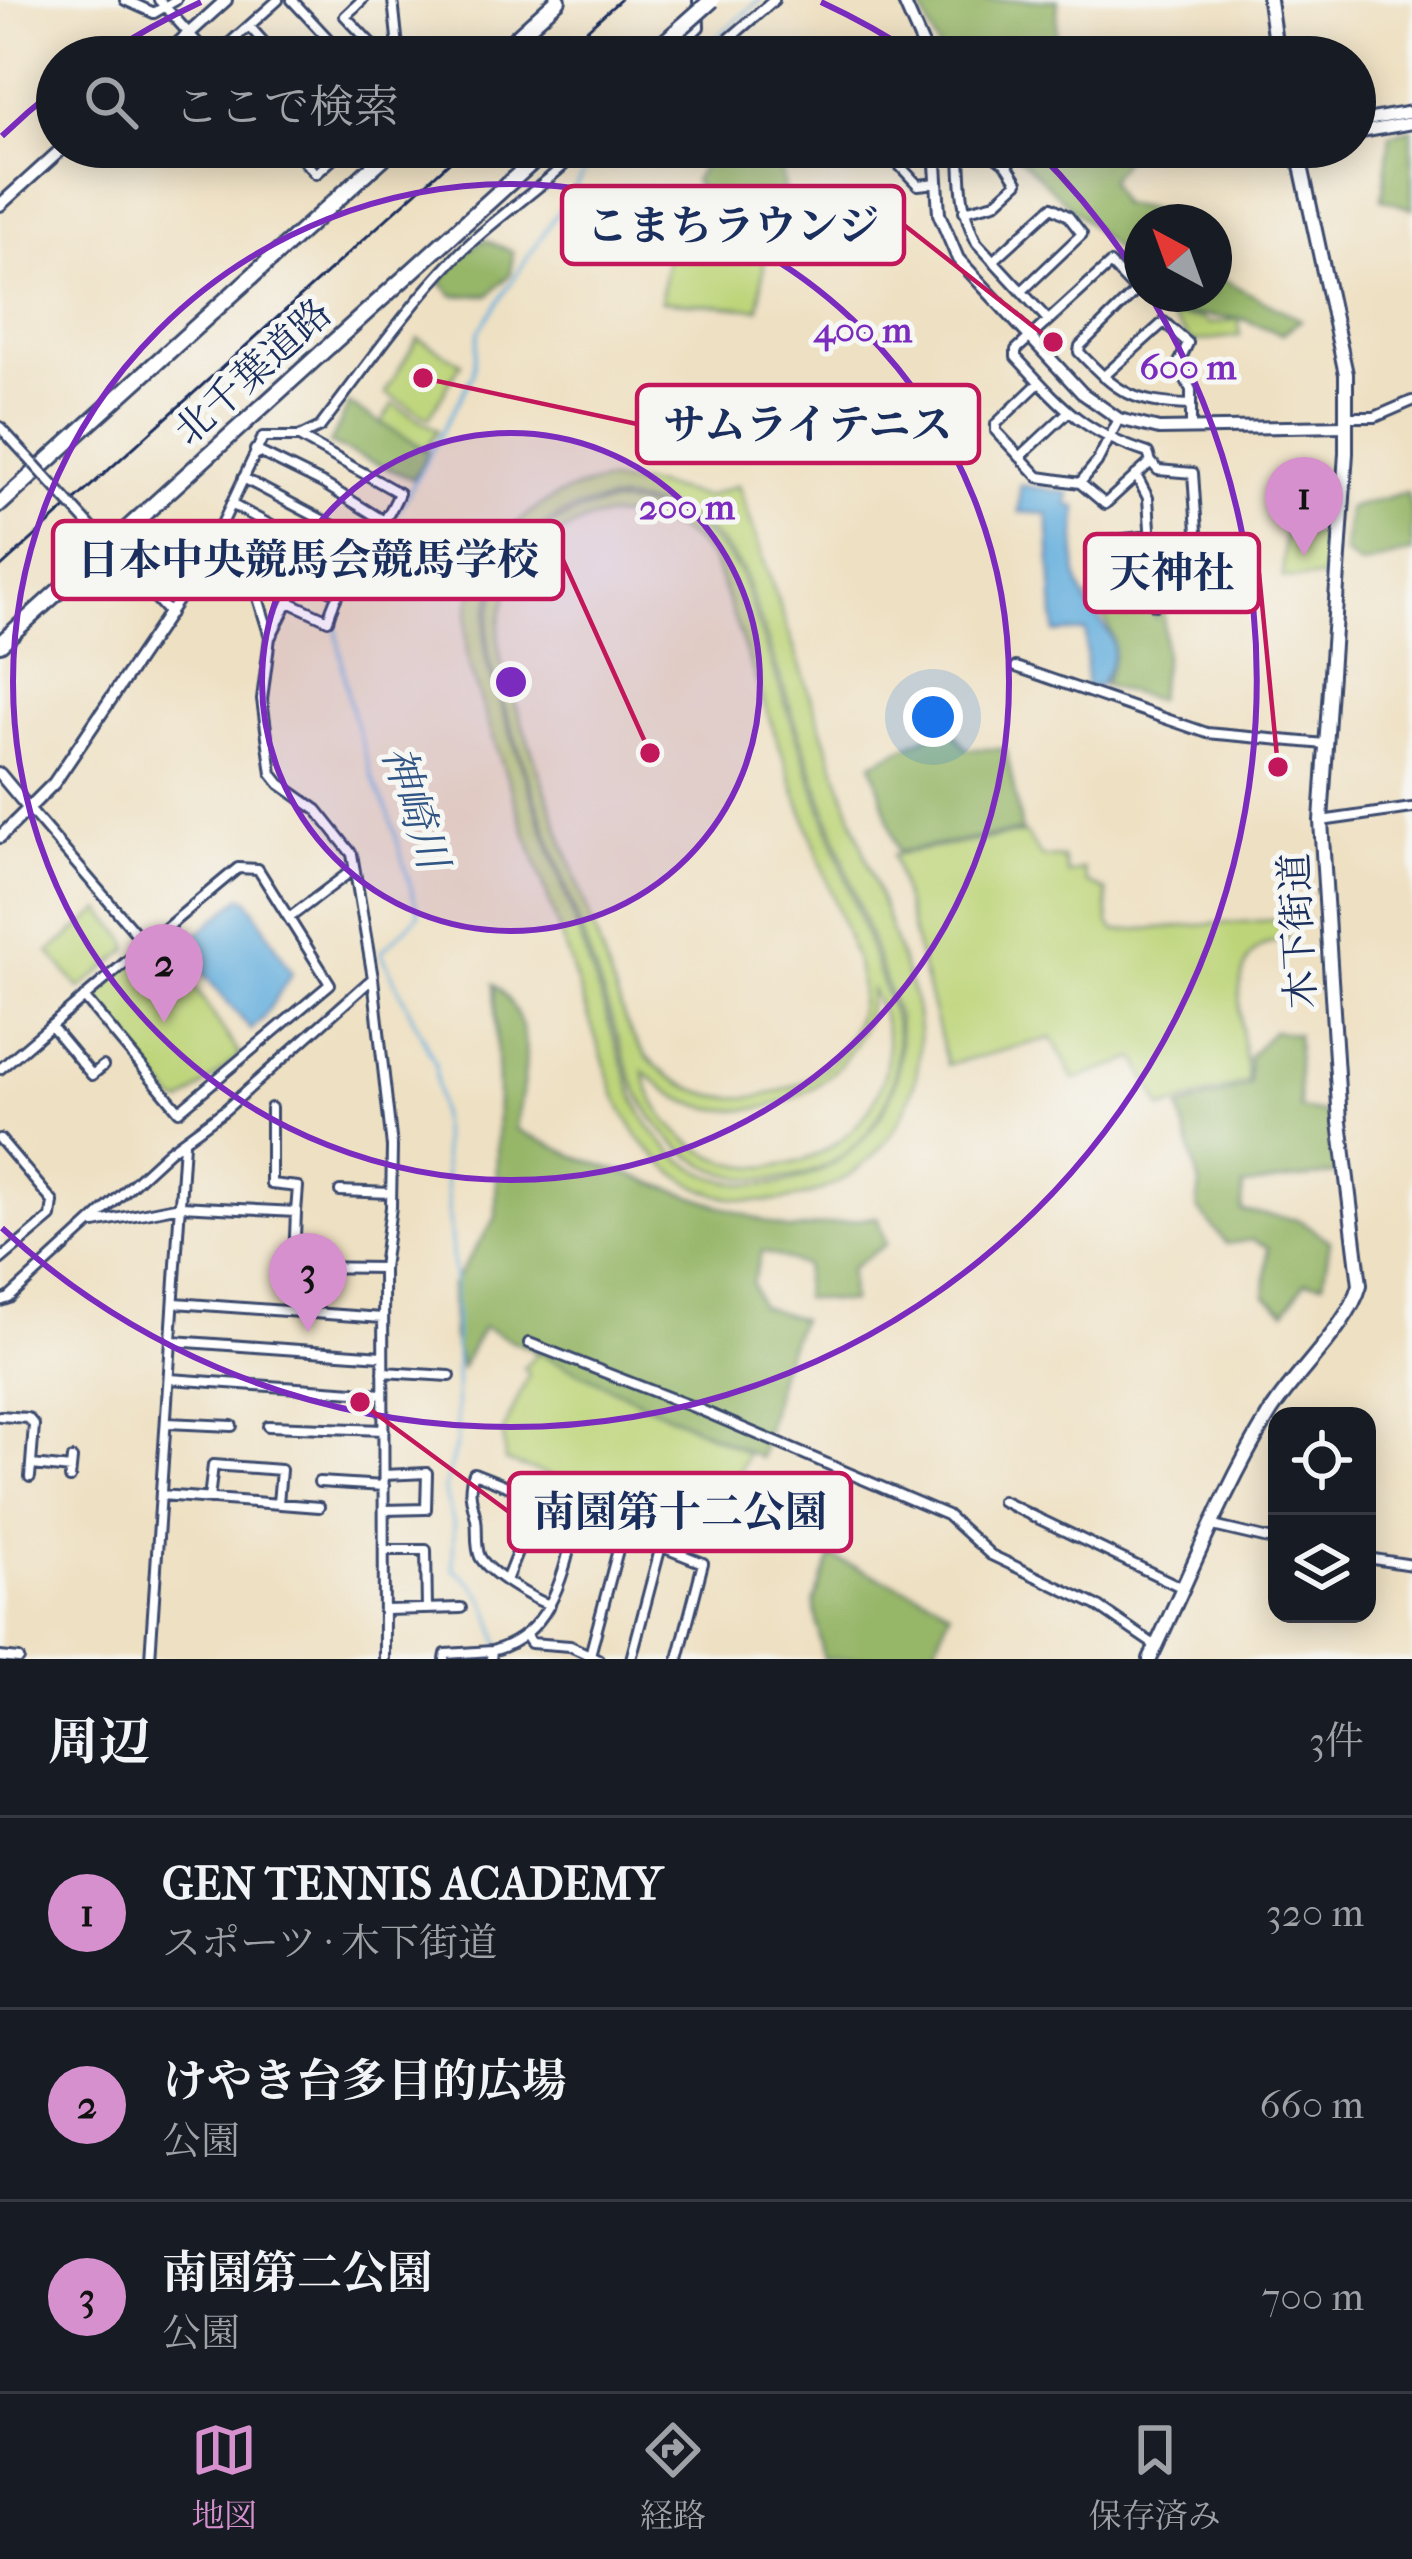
<!DOCTYPE html>
<html lang="ja">
<meta charset="utf-8">
<style>
body{margin:0;font-family:"IM FELL French Canon","Noto Serif JP",serif;background:#20242c;color:#f1f3f6}
.controls{position:absolute;right:36px;bottom:36px;display:grid;overflow:hidden;border-radius:24px;box-shadow:0 6px 30px #0003}
.controls button{width:108px;height:108px;display:grid;place-items:center;padding:0;border:0;border-bottom:3px solid #363941;background:#171b24;color:#f1f3f6;font:60px sans-serif}
.compass{position:absolute;left:1124px;top:204px;width:108px;height:108px;border-radius:50%;background:#171b24;box-shadow:0 6px 30px #0003;rotate:319deg}
.you{position:absolute;left:933px;top:717px;width:42px;height:42px;margin:-30px;border:9px solid #fff;border-radius:50%;background:#1a73e8;box-shadow:0 0 0 18px #1a73e833}
.badge{display:grid;place-items:center;width:78px;height:78px;border-radius:50%;background:#d690ce;color:#111;font-size:39px;font-weight:700}
.pin{position:absolute;translate:-50% -99px;filter:drop-shadow(0 3px 6px #0008)}
.pin::after{content:'';position:absolute;top:63px;width:42px;height:36px;background:inherit;clip-path:polygon(0 0,100% 0,50% 100%)}
.list{margin:0;padding:0;list-style:none}
h2{display:flex;justify-content:space-between;align-items:center;height:156px;margin:0;padding:0 48px;font-size:51px}
h2 small{font-size:39px;font-weight:400;color:#9ea1a6}
.list li{display:grid;grid-template-columns:78px 1fr auto;gap:36px;align-items:center;box-sizing:border-box;height:192px;padding:0 48px;border-top:3px solid #363941}
.list b{display:block;font-size:45px;white-space:nowrap}
.list p{margin:0;font-size:39px;white-space:nowrap;color:#9ea1a6}
.list em{font-size:39px;font-style:normal;color:#9ea1a6}
.icon{flex:none;width:66px;height:66px;fill:none;stroke:currentColor;stroke-width:2;stroke-linecap:round;stroke-linejoin:round}
.map{position:relative;flex:none;width:1412px;height:1659px;overflow:hidden}
.search{position:absolute;background:#171b24;box-shadow:0 6px 30px #0003;left:36px;right:36px;top:36px;height:132px;display:flex;align-items:center;gap:30px;box-sizing:border-box;padding:0 42px;border-radius:66px;color:#9ea1a6;font-size:45px}
.sheet{height:732px;background:#171b24}
nav{display:flex;justify-content:space-around;align-items:center;box-sizing:border-box;height:168px;border-top:3px solid #363941;background:#171b24;font-size:33px;color:#9ea1a6}
nav a{display:grid;justify-items:center;gap:6px}
nav .on{color:#d690ce}
.map>svg:first-child{display:block}
.green{fill:#bdd478;stroke:#6c826b;stroke-width:3;fill-rule:evenodd}
.forest{fill:#96b668;stroke:#587263;stroke-width:3}
.water{fill:#65afdd;stroke:#406f9e;stroke-width:3}
.lines{fill:none;stroke-linecap:round;stroke-linejoin:round}
.stream{stroke:#65afdd;stroke-width:3}
.street-casing{stroke:#3b4a6d;stroke-width:14}
.secondary-casing{stroke:#3b4a6d;stroke-width:16}
.primary-casing{stroke:#3b4a6d;stroke-width:18}
.highway-casing{stroke:#3b4a6d;stroke-width:20}
.street{stroke:#fff;stroke-width:8}
.secondary{stroke:#fff;stroke-width:10}
.primary{stroke:#fff;stroke-width:12}
.highway{stroke:#fff;stroke-width:14}
.rail{stroke:#1b2f5e;stroke-width:3}
.street-bridge-casing{stroke:#3b4a6d;stroke-width:14;stroke-linecap:butt}
.highway-bridge-casing{stroke:#3b4a6d;stroke-width:20;stroke-linecap:butt}
.street-bridge{stroke:#fff;stroke-width:8}
.highway-bridge{stroke:#fff;stroke-width:14}
.ring{fill:none;stroke:#7b2cbf;stroke-width:6}
.labels{text-anchor:middle;stroke-width:10;stroke-linejoin:round;paint-order:stroke}
.street-label{font-size:39px;fill:#1b2f5e;stroke:#f6f6f2}
.water-label{font-size:42px;font-style:italic;fill:#315584;stroke:#f6f6f2}
.centre{fill:#7b2cbf;stroke:#f6f6f2;stroke-width:6}
.ring-label{font-size:36px;text-anchor:middle;font-weight:bold;fill:#7b2cbf;stroke:#f6f6f2;stroke-width:10;stroke-linejoin:round;paint-order:stroke}
.leader{fill:none;stroke:#c2185b;stroke-width:4.5}
.callout-dot{fill:#c2185b;stroke:#f6f6f2;stroke-width:4.5}
.callout{fill:#f6f6f2;stroke:#c2185b;stroke-width:4.5}
.callout-label{font-size:42px;text-anchor:middle;font-weight:bold;fill:#1b2f5e}
</style>
<div class="map">
<svg width="1412" height="1659" viewBox="0 0 1412 1659">
<rect width="100%" height="100%" fill="#f6f6f2"/>
<filter id="ink" filterUnits="userSpaceOnUse"><feTurbulence type="fractalNoise" baseFrequency=".00833" numOctaves="2"/><feDisplacementMap in="SourceGraphic" scale="24" xChannelSelector="R" yChannelSelector="G"/><feConvolveMatrix kernelMatrix="1 2 1 2 8 2 1 2 1" color-interpolation-filters="sRGB"/></filter>
<filter id="wash" filterUnits="userSpaceOnUse"><feTurbulence type="fractalNoise" baseFrequency=".004" numOctaves="4" result="noise"/><feDisplacementMap in="SourceGraphic" scale="48" xChannelSelector="R" yChannelSelector="G"/><feGaussianBlur stdDeviation="2.7" result="paint"/><feColorMatrix in="noise" values="0 0 0 0 0 0 0 0 0 0 0 0 0 0 0 0 0 1.4 0 .05"/><feComposite in="paint" operator="in"/></filter>
<g filter="url(#wash)">
<rect width="100%" height="100%" fill="#eee0c2"/>
<path class="green" d="M 674,209 L 769,218 L 759,309 L 661,301 Z
M 1169,316 L 1201,318 L 1210,324 L 1239,319 L 1240,336 L 1193,342 Z
M 418,338 L 461,363 L 429,418 L 385,393 Z
M 393,404 L 437,430 L 426,449 L 381,423 Z
M 605,482 L 655,485 L 705,497 L 738,485 L 914,997 C 959,1196 697,1289 615,1094 L 470,669 C 449,579 516,494 605,482 ZM 620,500 C 675,504 714,526 744,573 L 898,1018 C 922,1166 734,1249 648,1124 C 638,1109 632,1091 626,1073 L 487,664 C 472,578 534,504 620,500 Z
M 615,503 C 669,506 710,528 740,573 L 896,1023 C 916,1189 700,1247 632,1079 L 490,665 C 476,581 533,513 615,503 ZM 605,516 C 648,515 688,525 714,562 L 857,964 C 890,1092 688,1158 626,1023 L 501,662 C 487,591 537,530 605,516 ZM 871,990 C 936,1103 794,1220 688,1141 C 666,1124 649,1099 644,1072 C 659,1084 673,1097 691,1103 C 773,1130 865,1079 871,990 Z
M 1284,534 L 1325,535 L 1324,578 L 1283,578 Z
M 1025,833 L 1042,857 L 1063,858 L 1068,874 L 1083,869 L 1087,883 L 1106,891 L 1109,924 L 1115,931 L 1287,919 L 1286,940 C 1217,942 1244,1037 1248,1082 L 1162,1109 L 1136,1058 L 1075,1080 L 1052,1038 L 947,1065 L 893,855 Z
M 101,910 L 127,940 L 129,949 L 80,989 L 49,952 Z
M 161,937 L 240,1055 L 183,1103 L 176,1102 L 92,1001 L 93,995 Z
M 541,1348 L 556,1361 L 747,1453 L 717,1530 L 505,1461 L 503,1432 L 529,1374 L 524,1368 Z"/>
<path class="forest" d="M 918,0 L 1058,0 L 1056,41 L 1043,57 L 942,57 Z
M 1412,129 L 1412,209 L 1382,199 L 1390,134 Z
M 714,147 L 778,147 L 787,213 C 746,213 720,217 694,181 Z
M 1008,147 L 1125,147 L 1125,158 L 1109,181 L 1120,204 L 1176,213 L 1189,222 L 1142,222 L 1142,283 L 1120,254 Z
M 485,240 L 513,252 L 511,273 L 489,295 L 454,296 L 440,282 L 460,255 Z
M 1214,255 L 1222,279 L 1301,320 L 1282,334 L 1240,318 L 1165,313 L 1150,294 L 1214,294 Z
M 349,404 L 428,452 L 413,479 L 330,444 Z
M 1407,492 L 1412,513 L 1412,552 L 1360,565 L 1344,553 L 1348,508 Z
M 1161,594 L 1164,595 L 1164,659 L 1157,700 L 1103,685 C 1122,650 1115,627 1089,598 L 1133,597 L 1156,618 Z
M 949,726 L 966,749 L 1006,749 L 1022,831 L 898,852 L 872,763 Z
M 494,984 C 541,1028 524,1072 516,1129 L 575,1156 L 790,1230 L 877,1217 L 886,1244 L 850,1269 L 851,1302 L 803,1298 L 805,1266 L 762,1251 L 752,1283 L 760,1306 L 800,1319 L 779,1372 L 761,1458 L 483,1327 L 461,1368 L 453,1338 L 452,1285 L 496,1217 L 498,1086 Z
M 1272,1031 L 1297,1034 L 1300,1109 L 1330,1114 L 1341,1173 L 1243,1186 L 1242,1211 L 1299,1220 L 1330,1241 L 1323,1283 L 1305,1282 L 1285,1311 L 1265,1295 L 1268,1247 L 1252,1240 L 1227,1244 L 1197,1208 L 1200,1184 L 1179,1108 L 1250,1085 L 1249,1057 Z
M 831,1557 L 935,1600 L 950,1611 L 931,1659 L 823,1659 L 814,1602 Z"/>
<path class="water" d="M 1020,485 L 1069,493 L 1068,506 L 1077,507 C 1077,531 1073,561 1079,584 C 1089,629 1137,628 1098,687 L 1086,687 L 1086,631 L 1055,633 L 1048,514 L 1019,512 Z
M 242,897 L 248,899 L 292,973 L 263,1018 L 251,1030 L 181,947 Z"/>
<g class="lines">
<path class="stream" d="M 694,57 L 760,0
M 387,524 L 402,505 L 473,374 L 479,331 L 601,147
M 349,582 L 334,616 L 348,697 L 372,777 L 389,814 L 419,915 L 381,952 L 435,1063 L 455,1285 L 457,1441 L 444,1490 L 454,1525 L 453,1569 C 491,1593 491,1617 503,1659"/>
</g>
</g>
<g filter="url(#ink)">
<g class="lines">
<g class="street-casing">
<path id="street" d="M 125,0 L 154,13 L 176,0
M 159,0 L 210,57
M 292,0 L 345,57
M 362,0 L 345,16 L 384,57
M 393,0 L 399,57
M 249,26 L 277,57
M 214,57 L 278,0
M 668,57 L 699,27 L 698,0
M 708,57 L 774,0
M 291,147 L 316,174 L 346,147
M 611,147 L 618,151 L 622,147
M 882,147 L 918,185 L 937,183
M 965,147 L 960,152 C 961,185 961,213 977,243 L 1048,320
M 964,211 L 995,203 L 1018,182 L 1007,165 L 983,147
M 993,261 L 1052,207 L 1068,216 L 1082,234 L 1022,291
M 1103,377 L 1164,322 L 1188,343 L 1178,365 L 1191,390 L 1191,428
M 1039,383 L 996,424 L 996,431 L 1039,477 L 1080,483 L 1105,504 L 1151,462 L 1148,453 C 1082,432 1061,406 1016,357 L 1016,350 L 1110,264 L 1136,291 L 1080,346 L 1079,352 C 1119,394 1133,403 1191,405
M 1347,417 L 1375,417 L 1412,401
M 0,427 L 34,464
M 255,450 L 324,484 L 384,521
M 1020,457 L 1067,413
M 1151,462 L 1158,470 L 1193,473 L 1198,546
M 1136,475 L 1148,498 L 1155,605
M 243,478 L 366,543
M 1080,483 L 1097,462 L 1119,419
M 231,504 L 350,568
M 217,536 L 245,555 L 270,637 L 262,699 L 272,774 L 280,784 L 317,810 L 352,854 L 373,978 L 392,1147 L 391,1207 L 383,1268 L 384,1659
M 1150,536 L 1107,541 L 1107,569 L 1153,573
M 112,550 L 169,613 L 205,560 L 263,437 L 299,437 L 320,427 C 364,370 405,310 455,258 C 494,217 544,188 583,147
M 302,575 L 337,594
M 289,602 L 328,620 C 342,571 380,538 399,493 L 299,437
M 271,636 L 315,549
M 1016,667 L 1207,733 L 1325,744
M 30,810 L 146,945
M 1321,821 L 1412,808
M 289,918 L 354,869
M 51,1026 L 92,1075 L 103,1066
M 0,1069 C 79,1002 158,934 238,868 L 258,869 L 330,984 L 179,1111 L 84,997
M 271,1108 L 271,1184 L 298,1187 L 296,1212
M 0,1139 L 53,1202 L 51,1217 L 0,1260
M 340,1191 L 391,1193
M 95,1223 L 180,1206 L 296,1212 L 294,1261 L 305,1267 L 383,1268
M 0,1301 L 9,1298 L 169,1151 L 225,1110 L 372,979
M 175,1303 L 382,1318
M 173,1341 L 382,1356
M 529,1343 L 696,1408 L 947,1515 L 991,1555 L 1096,1605 L 1156,1646
M 383,1372 L 450,1376
M 170,1379 L 383,1394
M 0,1416 L 28,1418 L 34,1425 L 30,1477
M 167,1423 L 232,1426
M 268,1426 L 384,1430
M 32,1465 L 71,1469
M 384,1475 L 427,1473 L 426,1509 L 384,1510
M 70,1478 L 72,1459
M 319,1482 L 384,1486
M 161,1495 L 319,1507
M 209,1499 L 213,1465 L 281,1470 L 278,1503
M 1002,1501 L 1183,1588
M 1213,1526 L 1277,1541
M 385,1550 L 426,1550 L 427,1609
M 1367,1558 L 1412,1565
M 507,1578 L 539,1498
M 550,1605 C 532,1599 489,1573 480,1557 C 475,1546 478,1531 476,1519 C 472,1501 467,1490 474,1473 L 703,1563 L 678,1659
M 385,1610 L 461,1608
M 527,1637 L 531,1643 L 570,1646 L 598,1659
M 590,1655 L 623,1531
M 0,1657 L 19,1659
M 150,1659 L 184,1143
M 445,1659 L 446,1654 L 492,1651
M 491,1659 L 492,1651 C 555,1634 564,1569 578,1514
M 631,1659 L 661,1546"/>
</g>
<g class="secondary-casing">
<path id="secondary" d="M 903,0 L 928,57
M 163,57 L 226,0
M 1355,122 L 1412,112
M 1355,133 L 1412,123
M 935,147 L 939,214 L 958,259 L 1082,393 L 1119,419 L 1159,429 L 1347,426
M 0,205 L 64,147
M 0,774 L 30,810
M 0,837 L 54,783 L 169,613"/>
</g>
<g class="primary-casing">
<path id="primary" d="M 1269,0 L 1277,57
M 1150,1659 C 1189,1578 1222,1492 1269,1415 C 1293,1375 1349,1326 1360,1285 L 1340,1122 L 1321,821 L 1346,453 L 1346,374 L 1297,147"/>
</g>
<g class="highway-casing">
<path id="highway" d="M 495,57 L 558,0
M 0,504 L 395,147
M 0,644 L 549,147"/>
</g>
<use href="#street" class="street"/>
<use href="#secondary" class="secondary"/>
<use href="#primary" class="primary"/>
<use href="#highway" class="highway"/>
<path class="rail" d="M 556,57 L 620,0
M 0,568 L 466,147"/>
<g class="street-bridge-casing">
<path id="street-bridge" d="M 34,464 L 112,550"/>
</g>
<g class="highway-bridge-casing">
<path id="highway-bridge" d="M 648,57 L 712,0"/>
</g>
<use href="#street-bridge" class="street-bridge"/>
<use href="#highway-bridge" class="highway-bridge"/>
</g>
</g>
<circle cx="511" cy="682" r="249" fill="#7b2cbf" fill-opacity=".12"/>
<g class="ring">
<circle cx="511" cy="682" r="249"/>
<circle cx="511" cy="682" r="498"/>
<path d="M2 136A747 747 0 0 1 56 89M104 56A747 747 0 0 1 201 2M821 2A747 747 0 0 1 918 56M1035 149A747 747 0 0 1 1141 281M1151 297A747 747 0 0 1 2 1228"/>
</g>
<g class="labels">
<g class="street-label">
<text transform="translate(252 371) rotate(-42)" y="14">北千葉道路</text>
<text transform="translate(1297 931) rotate(-93)" y="14">木下街道</text>
</g>
<g class="water-label">
<text transform="translate(416 807) rotate(72)" y="15">神崎川</text>
</g>
</g>
<circle cx="511" cy="682" r="18" class="centre"/>
<g class="ring-label">
<text x="863" y="342">400 m</text>
<text x="1188" y="379">600 m</text>
<text x="687" y="519">200 m</text>
</g>
<path class="leader" d="M1053 342L904 225M423 378L637 424M650 753L563 560M1278 767L1259 573M360 1402L509 1512"/>
<g class="callout-dot">
<circle cx="1053" cy="342" r="12"/>
<circle cx="423" cy="378" r="12"/>
<circle cx="650" cy="753" r="12"/>
<circle cx="1278" cy="767" r="12"/>
<circle cx="360" cy="1402" r="12"/>
</g>
<g class="callout">
<rect x="562" y="186" width="342" height="78" rx="12"/>
<rect x="637" y="385" width="342" height="78" rx="12"/>
<rect x="53" y="521" width="510" height="78" rx="12"/>
<rect x="1085" y="534" width="174" height="78" rx="12"/>
<rect x="509" y="1473" width="342" height="78" rx="12"/>
</g>
<g class="callout-label">
<text x="733" y="240">こまちラウンジ</text>
<text x="808" y="439">サムライテニス</text>
<text x="308" y="574">日本中央競馬会競馬学校</text>
<text x="1172" y="587">天神社</text>
<text x="680" y="1526">南園第十二公園</text>
</g>
</svg>
<div class="controls">
<button><svg class="icon" aria-label="locate" viewBox="0 0 24 24"><circle cx="12" cy="12" r="6"/><path d="M12 2v4M12 18v4M2 12h4M18 12h4"/></svg></button>
<button><svg class="icon" aria-label="layers" viewBox="0 0 24 24"><path d="M12 4l9 5-9 5-9-5zM3 14l9 5 9-5"/></svg></button>
</div>
<svg class="compass" viewBox="-18 -18 36 36"><path d="M0-13l5 13h-10z" fill="#e53935"/><path d="M0 13l5-13h-10z" fill="#9ea1a6"/></svg>
<div class="you"></div>
<div class="pin badge" style="left:1304px;top:556px">1</div>
<div class="pin badge" style="left:164px;top:1023px">2</div>
<div class="pin badge" style="left:308px;top:1332px">3</div>
<div class="search"><svg class="icon" aria-label="search" viewBox="0 0 24 24"><circle cx="10" cy="10" r="6"/><path d="M15 15l6 6"/></svg>ここで検索</div>
</div>
<section class="sheet">
<h2>周辺<small>3件</small></h2>
<ul class="list">
<li><span class="badge">1</span><div><b>GEN TENNIS ACADEMY</b><p>スポーツ · 木下街道</p></div><em>320 m</em></li>
<li><span class="badge">2</span><div><b>けやき台多目的広場</b><p>公園</p></div><em>660 m</em></li>
<li><span class="badge">3</span><div><b>南園第二公園</b><p>公園</p></div><em>700 m</em></li>
</ul>
</section>
<nav>
<a class="on"><svg class="icon" aria-label="map" viewBox="0 0 24 24"><path d="M3 6l6-2 6 2 6-2v14l-6 2-6-2-6 2zM9 4v14M15 6v14"/></svg>地図</a>
<a><svg class="icon" aria-label="directions" viewBox="0 0 24 24"><path d="M12 3l9 9-9 9-9-9zM9 14v-3h6M13 9l2 2-2 2"/></svg>経路</a>
<a><svg class="icon" aria-label="saved" viewBox="0 0 24 24"><path d="M7 4h10v16l-5-4-5 4z"/></svg>保存済み</a>
</nav>
